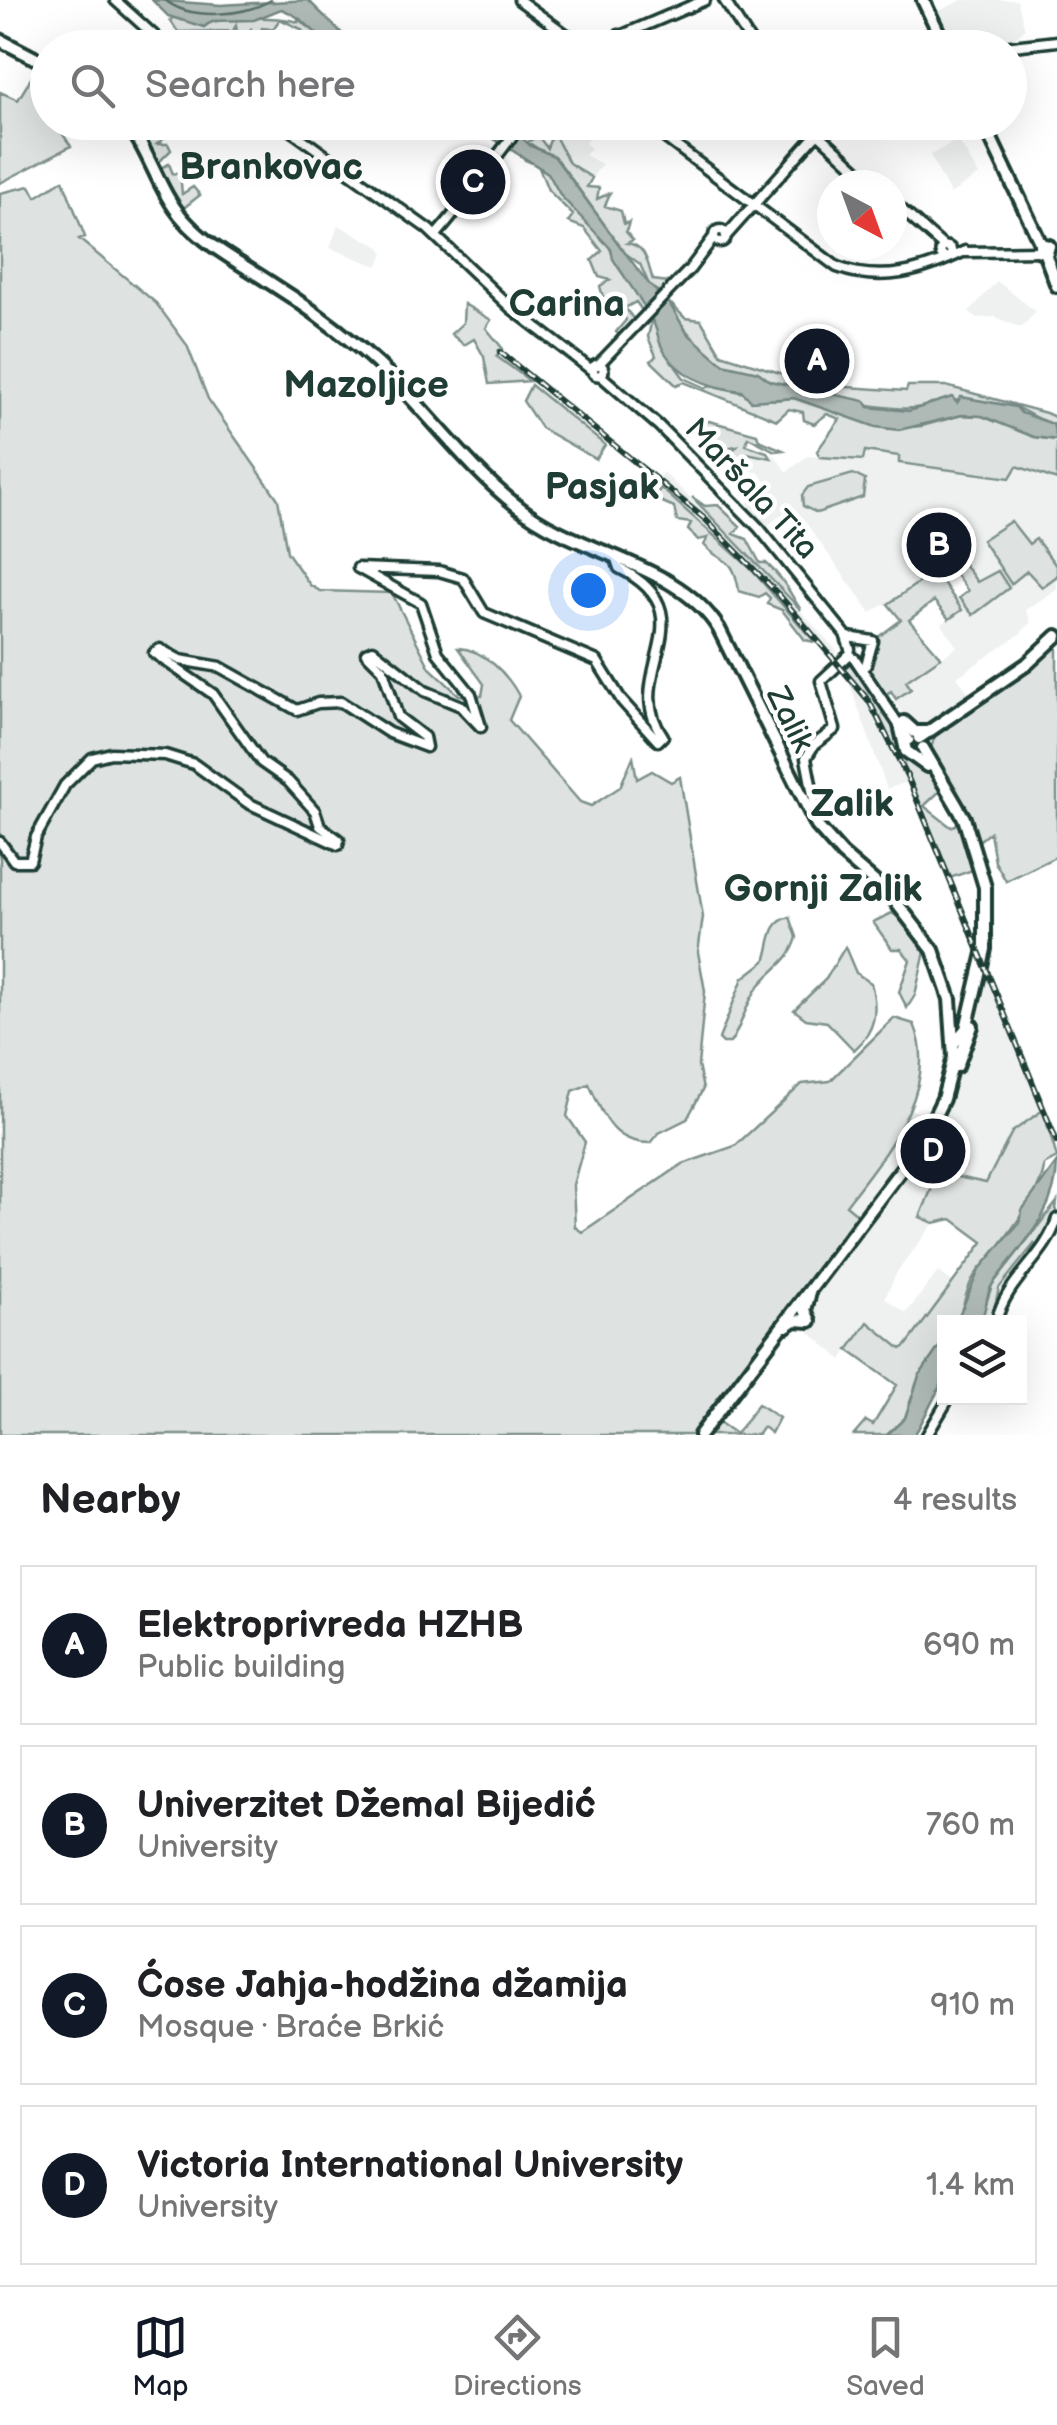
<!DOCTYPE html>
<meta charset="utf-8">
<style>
body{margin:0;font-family:"Balsamiq Sans",sans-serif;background:#f2f2f2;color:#202124}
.controls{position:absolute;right:30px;bottom:30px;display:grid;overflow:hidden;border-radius:0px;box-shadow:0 10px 40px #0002}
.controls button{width:90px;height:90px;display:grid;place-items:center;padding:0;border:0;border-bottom:2px solid #e0e0e0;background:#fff;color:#202124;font:50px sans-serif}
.compass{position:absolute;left:817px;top:170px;width:90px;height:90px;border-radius:50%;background:#fff;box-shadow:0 10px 40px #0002;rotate:139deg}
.you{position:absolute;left:588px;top:590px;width:35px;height:35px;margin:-25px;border:8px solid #fff;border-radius:50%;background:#1a73e8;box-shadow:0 0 0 15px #1a73e833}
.badge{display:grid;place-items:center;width:65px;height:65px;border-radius:50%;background:#111827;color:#fff;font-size:32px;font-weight:700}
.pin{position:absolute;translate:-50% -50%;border:5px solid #fff;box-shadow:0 2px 10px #0006}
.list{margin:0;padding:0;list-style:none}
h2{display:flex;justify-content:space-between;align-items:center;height:130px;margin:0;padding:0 40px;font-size:42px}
h2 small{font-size:32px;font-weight:400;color:#757577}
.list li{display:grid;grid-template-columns:65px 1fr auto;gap:30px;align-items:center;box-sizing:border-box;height:160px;margin:0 20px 20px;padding:0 20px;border:2px solid #e0e0e0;border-radius:0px}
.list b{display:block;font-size:38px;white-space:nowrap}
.list p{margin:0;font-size:32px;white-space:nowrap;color:#757577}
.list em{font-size:32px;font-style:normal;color:#757577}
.icon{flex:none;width:55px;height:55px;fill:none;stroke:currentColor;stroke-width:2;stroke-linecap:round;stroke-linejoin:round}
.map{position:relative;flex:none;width:1057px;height:1435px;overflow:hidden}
.search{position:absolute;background:#fff;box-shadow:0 10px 40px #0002;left:30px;right:30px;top:30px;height:110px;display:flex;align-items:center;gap:25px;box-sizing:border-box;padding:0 35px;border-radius:55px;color:#757577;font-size:38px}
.sheet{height:850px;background:#fff}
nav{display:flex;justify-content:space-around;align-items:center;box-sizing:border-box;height:140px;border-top:2px solid #e0e0e0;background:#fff;font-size:28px;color:#757577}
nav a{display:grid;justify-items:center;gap:5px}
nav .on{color:#111827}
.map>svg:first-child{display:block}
.built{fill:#eef1f0}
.green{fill:#dee3e2;stroke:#7e908b;stroke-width:2.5}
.water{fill:#afbab7;stroke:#758883;stroke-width:2.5}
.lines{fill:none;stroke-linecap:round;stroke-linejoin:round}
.shore{stroke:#596f68;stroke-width:2.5}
.secondary-casing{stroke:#1f3d34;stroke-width:15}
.primary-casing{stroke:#1f3d34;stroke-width:18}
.secondary{stroke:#fff;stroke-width:8}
.primary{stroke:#fff;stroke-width:10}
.rail-casing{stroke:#1f3d34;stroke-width:6}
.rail{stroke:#fff;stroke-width:2.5;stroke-dasharray:8;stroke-linecap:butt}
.labels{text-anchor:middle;stroke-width:9;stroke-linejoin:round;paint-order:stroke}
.street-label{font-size:32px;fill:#1f3d34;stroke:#fff}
.quarter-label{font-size:38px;font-weight:bold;fill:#1f3d34;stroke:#fff}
</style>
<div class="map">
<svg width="1057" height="1435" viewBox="0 0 1057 1435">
<rect width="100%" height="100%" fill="#fff"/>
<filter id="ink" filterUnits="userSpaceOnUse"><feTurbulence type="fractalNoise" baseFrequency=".01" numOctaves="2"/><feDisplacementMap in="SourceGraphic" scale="20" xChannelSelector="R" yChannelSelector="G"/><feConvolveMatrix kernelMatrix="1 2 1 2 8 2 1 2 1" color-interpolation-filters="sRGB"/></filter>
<g filter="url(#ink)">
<path class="built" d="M 962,0 L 1017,0 L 1025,29 L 1006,44 L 1001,35 L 992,38 L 990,33 L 978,40 L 979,46 L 962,47 L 960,29 L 946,35 L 935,13 Z
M 583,126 L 592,132 L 585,143 L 591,148 L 585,155 L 602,164 L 592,178 L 572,165 L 556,141 L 567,131 L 575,137 Z
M 958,140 L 979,175 L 950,194 L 930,155 Z
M 338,225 L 380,247 L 384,254 L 377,266 L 330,248 Z
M 997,281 L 1036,312 L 1021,328 L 995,317 L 977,318 L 969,312 Z
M 757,450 L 775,456 L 787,472 L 807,456 L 863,460 L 865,451 L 900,456 L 899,463 L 1009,478 L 1017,466 L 1056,479 L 1057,589 L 1026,610 L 1031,622 L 1019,635 L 957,677 L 972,697 L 929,727 L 918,728 L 907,720 L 888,692 L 957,647 L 942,624 L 962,610 L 956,600 L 968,590 L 947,563 L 871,613 L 802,518 L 789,510 L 765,527 L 747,502 L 771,488 L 759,473 L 746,469 Z
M 663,472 L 749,554 L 838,652 L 830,658 L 749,567 L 654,483 Z
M 845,671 L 880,717 L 910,781 L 887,789 Z
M 984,961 L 1043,1110 L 1012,1132 L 986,1183 L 938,1174 L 921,1217 L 934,1223 L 897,1272 L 885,1298 L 906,1313 L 938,1272 L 954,1283 L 918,1333 L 904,1349 L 848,1350 L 842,1360 L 801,1325 L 811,1299 L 866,1221 L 845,1205 L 910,1109 L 934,1119 L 947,1100 L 973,1029 Z"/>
<path class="green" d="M 176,16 L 204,27 C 215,15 281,16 298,22 L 298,19 L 335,47 L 312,46 L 301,29 L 280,19 L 273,29 L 262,28 L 261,40 L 255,39 L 251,29 L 246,34 L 237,32 L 236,25 L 233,31 L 178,32 L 170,20 Z
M 36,70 L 47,74 L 48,122 L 55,123 L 71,146 L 0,183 L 0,92 L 18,100 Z
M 156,127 L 164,138 L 157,144 L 168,144 L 171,150 L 158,163 L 160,168 L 169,164 L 173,174 L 180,172 L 182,194 L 193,187 L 200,195 L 181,210 L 140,136 L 154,137 Z
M 553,132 L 569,163 L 592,178 L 587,187 L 599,188 L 597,199 L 610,193 L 605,206 L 621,211 L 624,224 L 629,222 L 626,232 L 633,240 L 627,243 C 647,246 647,263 653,280 L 669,282 L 662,293 L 650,287 L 640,264 L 625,253 L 562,166 L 528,142 L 538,136 L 547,148 Z
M 521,153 L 549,173 L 561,196 L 608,244 L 618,267 L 647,307 L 643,312 L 636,302 L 625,308 L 635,321 L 620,336 L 616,332 L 626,320 L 615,303 L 617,298 L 603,297 L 600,286 L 610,280 L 599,277 L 592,260 L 602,251 L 584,228 L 568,222 L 573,215 L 548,190 L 538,165 L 525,160 Z
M 63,180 L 85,237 L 79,239 L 156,303 L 187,345 L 208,399 L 278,499 L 287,552 L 310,585 L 320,591 L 392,593 L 430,668 L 459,695 L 482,696 L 484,684 L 458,648 C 484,649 508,675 519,696 L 509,720 L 580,802 L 591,806 L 620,787 L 633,757 L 637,779 L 652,771 L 671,782 L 680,777 L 703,917 L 698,952 L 705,991 L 698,1066 L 703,1089 L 687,1119 L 659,1133 L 651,1143 C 612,1143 604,1116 589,1084 L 573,1091 L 567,1116 L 585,1142 L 573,1185 L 575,1227 L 582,1232 L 683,1164 L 735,1146 L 802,1084 L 830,1081 L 894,1018 L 914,1024 C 942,1089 882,1157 846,1205 L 862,1218 L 710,1416 L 736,1434 L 758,1404 L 779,1418 L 771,1433 L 763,1427 L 757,1435 L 0,1435 L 0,193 L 30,186 L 36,197 Z
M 464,304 L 491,320 L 486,328 L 503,349 L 496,356 L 530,381 L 489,384 L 484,357 L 474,339 L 464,345 L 451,334 L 463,323 Z
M 671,304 L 685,318 L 701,320 L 721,354 L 817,385 L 906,391 L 908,386 L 946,386 L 1046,413 L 1057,418 L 1057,429 L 1016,407 L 969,399 L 931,403 C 909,423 756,382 726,365 C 706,354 679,328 671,304 Z
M 652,319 L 676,367 L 684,378 L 706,388 L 710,385 L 775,400 L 793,398 L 887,429 L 922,426 L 962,415 L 982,416 L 1034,437 L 1057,440 L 1057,480 L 1017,466 L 1010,478 L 899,463 L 899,456 L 865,451 L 863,460 L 820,457 L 817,451 L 840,419 L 827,414 L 814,424 L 804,420 L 803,412 L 789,409 L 777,420 L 684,382 L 676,385 L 651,361 L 656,356 L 648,337 Z
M 531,385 L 605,445 L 596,459 L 541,428 L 523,401 Z
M 709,421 L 757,434 L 759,440 L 783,450 L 775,451 L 748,437 L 746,445 L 767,452 L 771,458 L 747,453 L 734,467 L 715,465 L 712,459 L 719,451 L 722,462 L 737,446 L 720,449 L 713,440 L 715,435 L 707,438 L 709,431 L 701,425 Z
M 853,474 L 865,480 L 863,497 L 817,513 L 803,506 L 802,495 L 808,487 Z
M 661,488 L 749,567 L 815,642 L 805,640 L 782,610 L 767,604 L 770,598 L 765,593 L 759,597 L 739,591 C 733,553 723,566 704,545 L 708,538 L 698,540 L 688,530 L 691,523 L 677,521 L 674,507 L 653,498 Z
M 692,497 L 705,506 L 718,505 L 740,526 L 734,534 L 747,539 L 760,563 L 766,563 C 785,580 789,592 801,610 Z
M 1011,521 L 1029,544 L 1036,539 L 1057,567 L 1057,576 L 1042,587 L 1027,571 L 1011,584 L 982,540 Z
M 959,557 L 977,582 L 998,571 L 1009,588 L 973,615 L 959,598 L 968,591 L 948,564 Z
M 935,571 L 962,610 L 949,619 L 934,601 L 909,620 L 941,657 L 906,681 L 911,689 L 896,699 L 891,691 L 886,694 L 866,665 L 873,641 L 901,620 L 888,604 Z
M 1057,645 L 1057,856 L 1006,881 L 995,862 L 990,832 L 975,844 L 928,759 L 935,735 Z
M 850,664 L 894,722 L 904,752 L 925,767 L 942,789 L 924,806 L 951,827 L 963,821 L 981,867 L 950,878 L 880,717 L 844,669 Z
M 892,913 L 908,924 L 926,947 L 915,995 L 907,1008 L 899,992 L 910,960 L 901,949 L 892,949 L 873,922 Z
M 790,917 L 797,937 C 791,961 773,968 759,986 C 745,1003 743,1025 730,1043 L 723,1043 L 719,1039 L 743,978 L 765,961 C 772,943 768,922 790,917 Z
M 845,947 L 856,973 L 871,983 C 878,1010 876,1031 854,1050 L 827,1022 L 806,1019 L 794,1010 L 826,979 Z
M 1043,1110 L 1057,1158 L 1044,1165 C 1045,1190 997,1250 979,1270 C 966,1284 965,1304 958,1321 L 944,1322 L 944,1340 L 919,1376 L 905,1418 L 887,1435 L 854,1435 L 866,1421 L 873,1425 L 897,1385 L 848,1350 L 868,1322 L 901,1349 L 906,1346 L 983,1242 L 952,1219 L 934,1223 L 920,1217 L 938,1173 L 986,1183 L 1012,1132 Z
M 1057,1202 L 1053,1232 L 1024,1267 L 1035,1243 L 999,1288 L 991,1322 L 980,1322 L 992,1285 Z"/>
<path class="water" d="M 152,0 L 221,5 L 308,0 L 356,47 C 315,48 314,20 281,9 L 254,20 L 212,21 L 204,27 L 168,16 Z
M 477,123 L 505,123 L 531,146 L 554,156 L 625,253 C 636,265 647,286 661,295 L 674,293 L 668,301 L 687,333 L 723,364 L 758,372 L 770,381 L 865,401 L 869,407 L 909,411 L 952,397 L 957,403 L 961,397 L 1016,407 L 1021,413 L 1053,424 L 1057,440 L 1034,437 L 982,416 L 962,415 L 899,430 L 876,427 L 794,398 L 751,401 L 742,391 C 710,388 673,375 660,343 C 657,335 657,328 652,320 L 626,341 L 650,315 L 613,259 L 611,249 L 561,196 L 548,173 L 483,132 Z
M 1057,1162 C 1057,1214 1019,1247 992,1285 C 985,1296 987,1311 980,1322 L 956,1322 L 979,1270 L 1019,1223 L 1022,1210 Z
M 944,1340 L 944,1379 L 918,1429 L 914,1435 L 887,1435 L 905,1418 L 919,1376 Z"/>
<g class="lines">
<path class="shore" d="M 165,0 C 190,21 244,16 271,0"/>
<g class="secondary-casing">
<path id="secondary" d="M 115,0 L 168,48
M 519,0 L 567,35 L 585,40 L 590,48
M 724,0 L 752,44
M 555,33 L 573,48
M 619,35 L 637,48
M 592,48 L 705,0
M 757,48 L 758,46
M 995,48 L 1057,41
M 279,122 L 428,229 L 511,308 L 593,371
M 644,122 L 837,267 C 882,284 924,271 965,251
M 806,122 L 874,185
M 892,201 L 944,247
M714 236a6 6 0 1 1 12 0a6 6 0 1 1-12 0Z
M 436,235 C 469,199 492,159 524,122
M 726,236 L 814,137 L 837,122
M940.5 252a5.5 5.5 0 1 1 11 0a5.5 5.5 0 1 1-11 0Z
M 965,252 L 1040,251
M592.5 370a5.5 5.5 0 1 1 11 0a5.5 5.5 0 1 1-11 0Z
M 598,365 L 690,269 L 714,237
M 600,375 L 659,426 L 759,528 L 845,634 L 850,649
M 358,568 L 439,571 L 463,578 L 484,613 L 597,661 L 622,701 L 658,741 L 663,736 C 618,675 713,615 619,568 L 616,559
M 848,637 L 873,641 L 866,665
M 855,659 L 909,740
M 813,818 L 816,810 L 806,758 L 814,745 L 835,729 L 821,681 L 850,654
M 0,842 L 14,861 L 30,861 L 36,837 L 65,785 L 92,758 L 111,753 L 165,755 L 194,764 L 248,803 L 338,845 L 339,840 L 320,826 L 315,811 L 288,781 L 261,762 L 213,694 L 154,653 L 160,649 L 180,660 L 220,667 L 297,710 L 318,703 L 341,702 L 389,733 L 426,747 L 424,737 L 398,717 L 383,670 L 366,653 L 373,650 L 425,691 L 461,706 L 481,727 L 471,694 L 438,653 L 421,603 L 358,568
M 996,1322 C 1006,1279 1045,1259 1057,1219
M 927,1435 L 949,1398"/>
</g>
<g class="primary-casing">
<path id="primary" d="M 923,0 L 946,48
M 0,40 L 48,65
M 126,122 C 150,151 158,191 184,220 C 208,247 239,262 269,282 C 301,302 332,325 361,349 C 417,396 461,462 516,505 C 579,556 678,562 719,629 L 817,826 L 842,854 L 892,897 L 933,950 L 950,999 L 954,1057 L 943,1099 L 922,1142 L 700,1435
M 983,122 L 1040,242 L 1040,251 L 1047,253 L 1049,246 L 1041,244
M 1045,254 L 1057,286
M 904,722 L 915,732 L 929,732
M 900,725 L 906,751 L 927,766
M 919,738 L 1027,664 L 1057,636
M 923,748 L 964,818 L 985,887 L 985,949 L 966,1029 L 954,1043
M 957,1066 L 972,1026
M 786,1326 L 795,1320 L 810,1321 L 805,1310 L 809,1296"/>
</g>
<use href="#secondary" class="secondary"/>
<use href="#primary" class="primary"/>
<g class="rail-casing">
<path id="rail" d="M 500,352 L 705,519 L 780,596 L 869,701 L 908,778 L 1057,1142"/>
</g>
<use href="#rail" class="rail"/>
</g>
</g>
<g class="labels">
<g class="street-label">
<text transform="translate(752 488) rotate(47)" y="11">Maršala Tita</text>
<text transform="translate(791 719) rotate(64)" y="11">Zalik</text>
</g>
<g class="quarter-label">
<text x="271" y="179">Brankovac</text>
<text x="567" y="316">Carina</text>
<text x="366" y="397">Mazoljice</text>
<text x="602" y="499">Pasjak</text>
<text x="852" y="816">Zalik</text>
<text x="823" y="901">Gornji Zalik</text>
</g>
</g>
</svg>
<div class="controls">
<button><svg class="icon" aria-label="layers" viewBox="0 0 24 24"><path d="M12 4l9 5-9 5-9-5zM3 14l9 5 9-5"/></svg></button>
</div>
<svg class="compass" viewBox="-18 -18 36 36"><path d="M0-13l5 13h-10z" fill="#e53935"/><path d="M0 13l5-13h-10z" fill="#757577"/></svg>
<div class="you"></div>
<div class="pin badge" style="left:817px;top:361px">A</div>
<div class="pin badge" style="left:939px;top:545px">B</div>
<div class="pin badge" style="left:473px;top:182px">C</div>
<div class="pin badge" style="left:933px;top:1151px">D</div>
<div class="search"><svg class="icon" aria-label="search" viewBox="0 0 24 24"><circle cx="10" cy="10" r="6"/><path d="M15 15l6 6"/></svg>Search here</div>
</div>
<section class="sheet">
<h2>Nearby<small>4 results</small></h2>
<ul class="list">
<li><span class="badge">A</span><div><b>Elektroprivreda HZHB</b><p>Public building</p></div><em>690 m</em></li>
<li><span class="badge">B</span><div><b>Univerzitet Džemal Bijedić</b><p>University</p></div><em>760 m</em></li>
<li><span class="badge">C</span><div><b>Ćose Jahja-hodžina džamija</b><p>Mosque · Braće Brkić</p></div><em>910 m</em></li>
<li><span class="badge">D</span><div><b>Victoria International University</b><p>University</p></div><em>1.4 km</em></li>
</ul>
</section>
<nav>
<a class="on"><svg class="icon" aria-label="map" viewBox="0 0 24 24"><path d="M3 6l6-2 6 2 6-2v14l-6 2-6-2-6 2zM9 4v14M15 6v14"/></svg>Map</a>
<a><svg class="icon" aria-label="directions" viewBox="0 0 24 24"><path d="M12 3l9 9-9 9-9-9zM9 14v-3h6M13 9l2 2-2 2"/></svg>Directions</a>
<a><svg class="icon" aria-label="saved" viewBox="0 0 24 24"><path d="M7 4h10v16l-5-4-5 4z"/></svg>Saved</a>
</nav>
